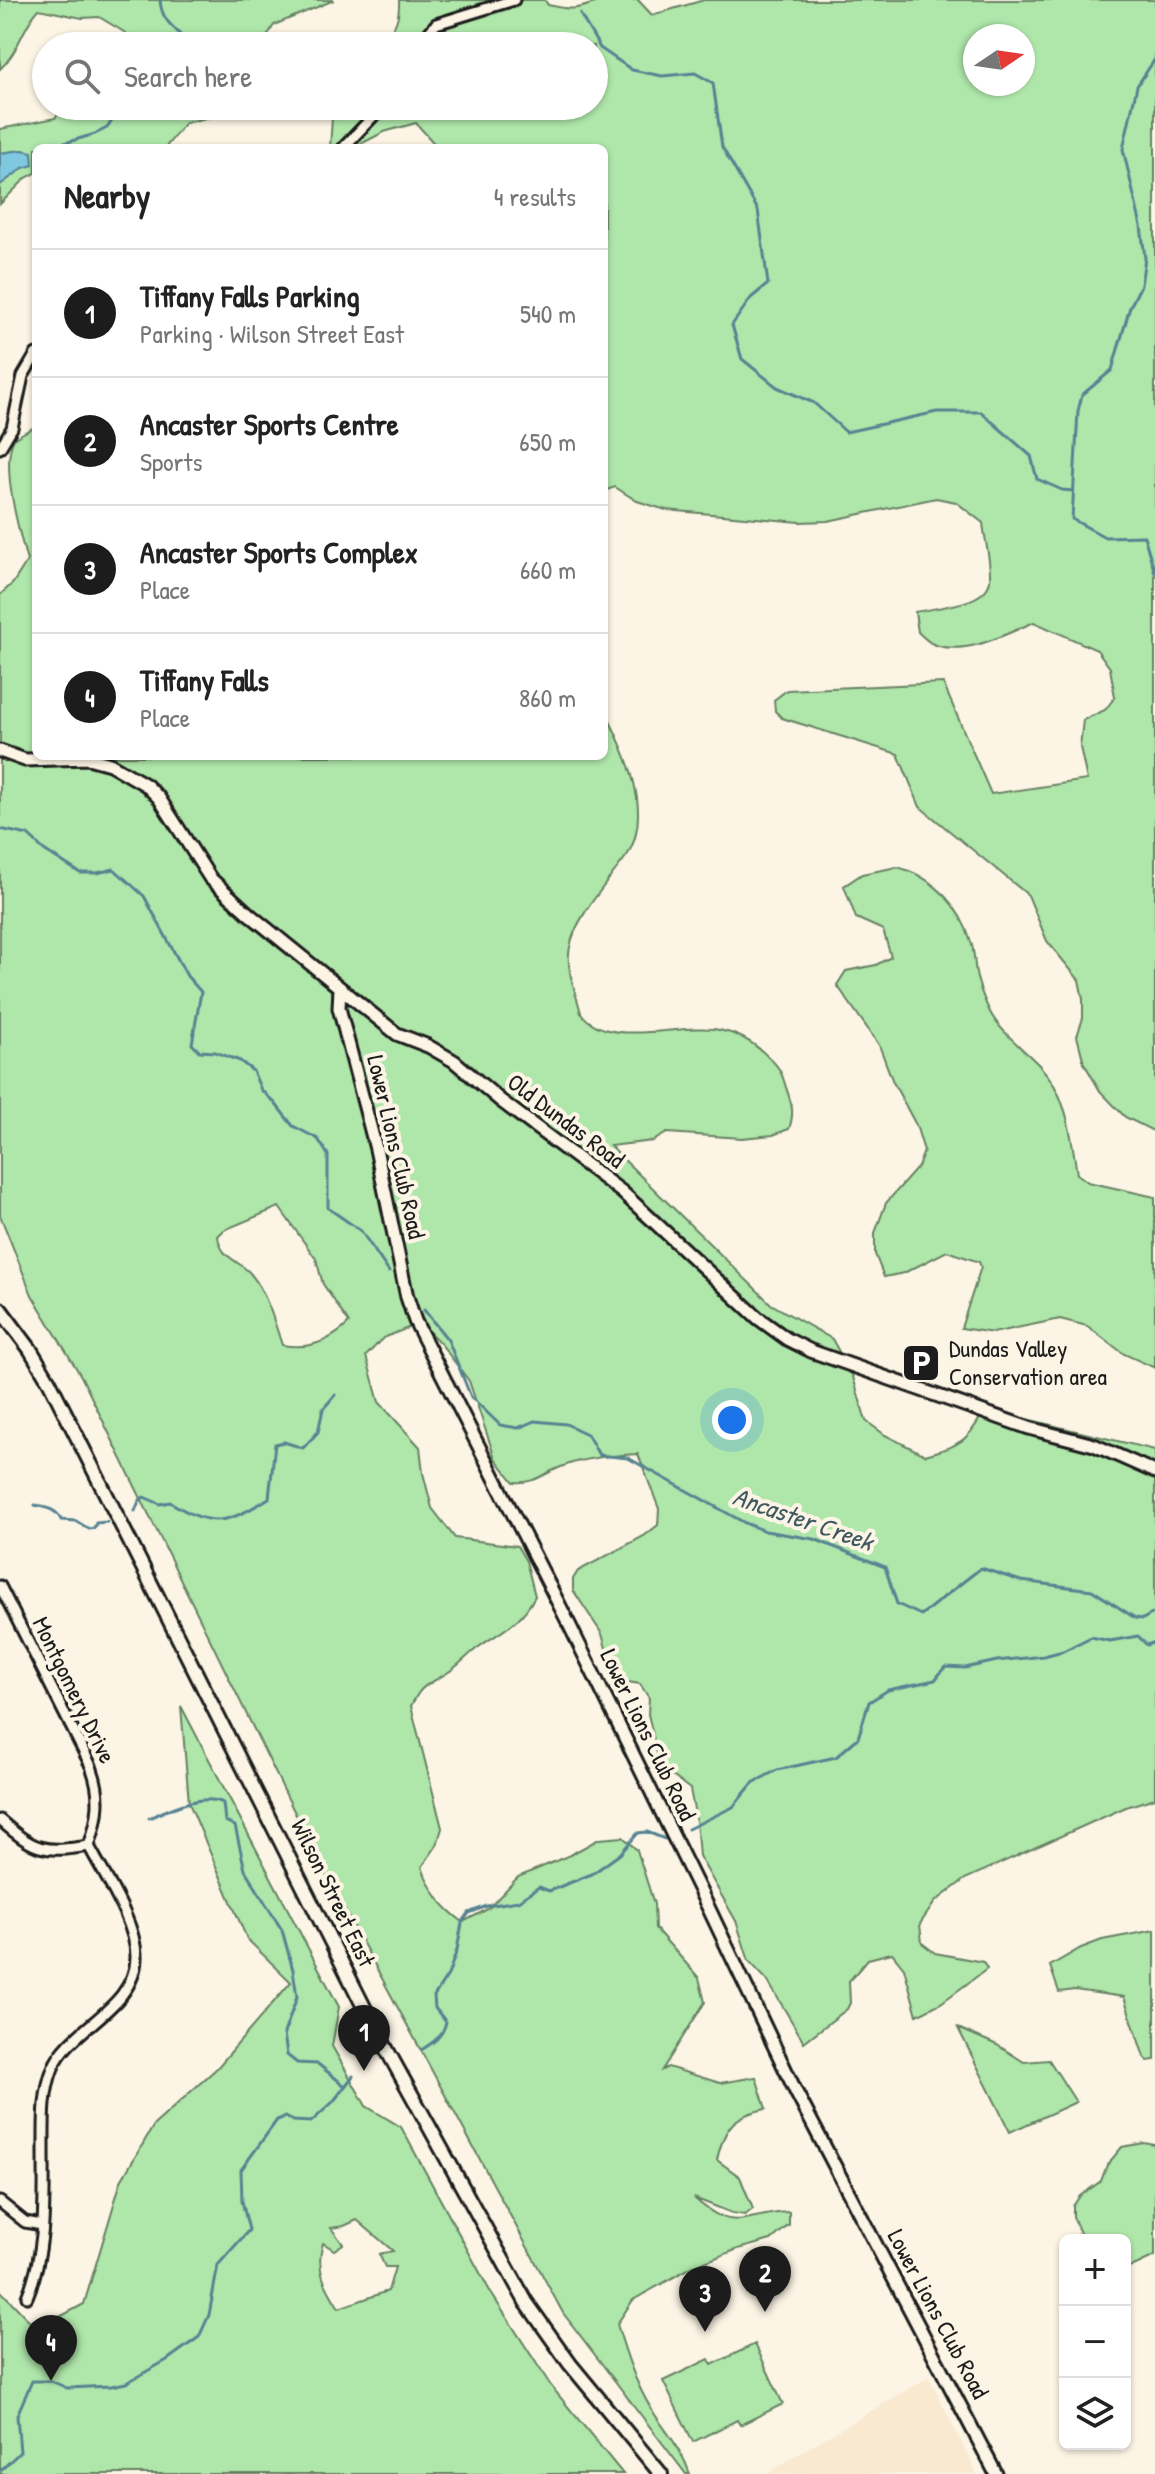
<!DOCTYPE html>
<meta charset="utf-8">
<style>
body{margin:0;font-family:"Patrick Hand",sans-serif;background:#f6f6f6;color:#222}
.controls{position:absolute;right:24px;bottom:24px;display:grid;overflow:hidden;border-radius:12px;box-shadow:0 2px 6px #0004}
.controls button{width:72px;height:72px;display:grid;place-items:center;padding:0;border:0;border-bottom:2px solid #e0e0e0;background:#fff;color:#222;font:40px sans-serif}
.compass{position:absolute;left:963px;top:24px;width:72px;height:72px;border-radius:50%;background:#fff;box-shadow:0 2px 6px #0004;rotate:77deg}
.you{position:absolute;left:732px;top:1420px;width:28px;height:28px;margin:-20px;border:6px solid #fff;border-radius:50%;background:#1a73e8;box-shadow:0 0 0 12px #1a73e833}
.badge{display:grid;place-items:center;width:52px;height:52px;border-radius:50%;background:#1c1c1c;color:#fff;font-size:26px;font-weight:700}
.pin{position:absolute;translate:-50% -66px;filter:drop-shadow(0 2px 4px #0008)}
.pin::after{content:'';position:absolute;top:42px;width:28px;height:24px;background:inherit;clip-path:polygon(0 0,100% 0,50% 100%)}
.list{margin:0;padding:0;list-style:none}
h2{display:flex;justify-content:space-between;align-items:center;height:104px;margin:0;padding:0 32px;font-size:34px}
h2 small{font-size:26px;font-weight:400;color:#767676}
.list li{display:grid;grid-template-columns:52px 1fr auto;gap:24px;align-items:center;box-sizing:border-box;height:128px;padding:0 32px;border-top:2px solid #e0e0e0}
.list b{display:block;font-size:30px;white-space:nowrap}
.list p{margin:0;font-size:26px;white-space:nowrap;color:#767676}
.list em{font-size:26px;font-style:normal;color:#767676}
.icon{flex:none;width:44px;height:44px;fill:none;stroke:currentColor;stroke-width:2;stroke-linecap:round;stroke-linejoin:round}
.map{position:relative;flex:none;width:1155px;height:2474px;overflow:hidden}
.search{position:absolute;background:#fff;box-shadow:0 2px 6px #0004;left:32px;top:32px;width:576px;height:88px;display:flex;align-items:center;gap:20px;box-sizing:border-box;padding:0 28px;border-radius:44px;color:#767676;font-size:30px}
.panel{position:absolute;background:#fff;box-shadow:0 2px 6px #0004;left:32px;top:144px;width:576px;height:616px;border-radius:12px}
.map>svg:first-child{display:block}
.built{fill:#f9e9d1}
.green{fill:#afe6aa;stroke:#668163;stroke-width:2;fill-rule:evenodd}
.water{fill:#7fc8e0;stroke:#578392;stroke-width:2}
.lines{fill:none;stroke-linecap:round;stroke-linejoin:round}
.stream{stroke:#578392;stroke-width:3}
.minor-casing{stroke:#1c1c1c;stroke-width:15}
.tertiary-casing{stroke:#1c1c1c;stroke-width:17}
.secondary-casing{stroke:#1c1c1c;stroke-width:18}
.minor{stroke:#fcf5e5;stroke-width:9}
.tertiary{stroke:#fcf5e5;stroke-width:11}
.secondary{stroke:#fcf5e5;stroke-width:12}
.labels{text-anchor:middle;stroke-width:8;stroke-linejoin:round;paint-order:stroke}
.street-label{font-size:24px;fill:#1c1c1c;stroke:#fcf5e5}
.poi-label{font-size:24px;fill:#1c1c1c;stroke:#fcf5e5;text-anchor:start}
.water-label{font-size:26px;font-style:italic;fill:#3f5861;stroke:#fcf5e5}
</style>
<div class="map">
<svg width="1155" height="2474" viewBox="0 0 1155 2474">
<rect width="100%" height="100%" fill="#fcf5e5"/>
<filter id="ink" filterUnits="userSpaceOnUse"><feTurbulence type="fractalNoise" baseFrequency=".0125" numOctaves="2"/><feDisplacementMap in="SourceGraphic" scale="16" xChannelSelector="R" yChannelSelector="G"/><feConvolveMatrix kernelMatrix="1 2 1 2 8 2 1 2 1" color-interpolation-filters="sRGB"/></filter>
<g filter="url(#ink)">
<path class="built" d="M 929,2377 L 977,2474 L 767,2474 L 796,2455 Z"/>
<path class="green" d="M 0,0 L 334,0 L 274,25 L 261,46 L 121,46 L 129,35 L 99,17 L 82,18 L 39,9 C 22,27 19,52 0,69 Z
M 399,0 L 545,0 L 548,5 C 579,12 576,8 605,0 C 615,0 628,0 638,0 L 652,15 L 704,0 L 1155,0 L 1155,1132 L 1125,1117 L 1100,1091 L 1084,1063 L 1077,1036 L 1083,1018 L 1083,999 L 1079,980 L 1047,941 L 1028,895 L 920,807 L 898,754 L 782,718 L 775,711 L 774,700 L 787,690 L 943,683 L 991,794 L 1087,780 L 1080,747 L 1083,720 L 1105,710 L 1115,697 L 1110,668 L 1097,650 L 1034,622 C 1006,634 965,657 933,644 C 928,642 922,636 918,632 L 915,612 C 936,607 989,605 990,579 C 991,561 985,541 983,523 L 956,502 L 936,498 L 828,521 L 800,522 L 666,510 L 637,501 L 615,487 L 604,491 L 604,148 L 438,148 L 416,123 L 384,132 L 353,148 L 330,148 L 332,118 L 337,106 L 594,106 L 594,46 L 377,46 C 393,32 400,22 399,0 ZM 975,36 L 1023,36 L 1023,84 L 975,84 Z
M 64,106 L 225,106 L 210,117 L 185,123 L 165,148 L 36,148 L 36,173 L 26,178 L 0,204 L 0,185 L 23,168 L 33,165 L 23,150 L 0,153 L 0,129 L 55,118 Z
M 36,426 L 36,756 L 604,756 L 604,709 C 624,750 654,809 628,854 C 621,864 613,873 606,883 C 593,900 574,925 570,947 C 565,967 576,993 581,1013 C 608,1050 681,1022 719,1030 C 735,1033 751,1041 763,1052 C 774,1062 780,1067 784,1081 C 790,1101 796,1109 789,1129 L 773,1135 L 742,1138 L 667,1133 L 653,1141 L 610,1146 L 771,1304 L 832,1339 L 853,1377 L 866,1421 L 885,1435 L 925,1455 C 960,1445 968,1442 985,1409 L 1155,1450 L 1155,1798 L 1126,1807 L 965,1879 L 935,1902 L 920,1924 L 922,1943 L 935,1953 L 983,1962 L 987,1969 L 941,2003 L 917,2015 L 904,1968 L 892,1953 L 868,1959 L 849,1981 L 850,2003 L 847,2009 L 804,2042 L 767,1980 L 749,1961 L 736,1921 L 699,1856 L 696,1820 L 690,1789 L 666,1771 L 658,1758 L 648,1714 L 649,1698 L 640,1684 L 615,1680 L 602,1634 L 573,1590 L 573,1579 L 578,1571 L 644,1536 L 658,1525 L 659,1509 L 638,1454 C 612,1456 586,1457 561,1467 C 543,1474 534,1484 514,1482 L 495,1458 L 469,1381 L 441,1344 L 423,1326 L 415,1325 L 383,1338 L 366,1356 L 379,1402 L 420,1447 L 423,1473 L 432,1508 L 455,1538 L 517,1546 L 526,1561 L 535,1596 C 520,1625 500,1631 476,1649 C 466,1657 457,1667 447,1673 C 426,1687 423,1682 411,1706 L 442,1828 L 437,1845 L 422,1867 C 431,1892 441,1906 463,1922 L 488,1909 L 518,1877 L 570,1855 L 599,1839 L 623,1837 L 637,1850 L 654,1904 L 655,1928 L 699,1978 L 705,2002 L 662,2070 L 668,2067 L 720,2083 L 756,2077 L 766,2109 C 733,2115 724,2128 717,2160 L 740,2177 L 753,2209 L 745,2215 L 732,2213 L 694,2198 C 735,2235 743,2214 789,2212 L 789,2225 L 771,2240 L 738,2249 L 692,2267 L 633,2300 L 617,2324 C 626,2354 635,2383 652,2410 C 667,2434 681,2447 690,2474 L 686,2474 L 563,2313 L 319,1862 L 81,1376 L 32,1295 L 0,1215 L 0,595 L 13,583 L 27,561 C 19,532 0,463 14,439 C 20,434 30,430 36,426 ZM 279,1207 L 316,1259 L 323,1284 L 349,1323 C 330,1342 309,1350 282,1345 C 274,1321 267,1293 250,1273 C 237,1259 220,1258 218,1236 L 224,1230 Z
M 897,867 C 933,876 960,906 971,942 C 975,953 974,966 977,978 C 980,989 985,1002 990,1012 C 1000,1032 1025,1050 1040,1066 C 1068,1096 1071,1136 1077,1174 L 1088,1182 L 1155,1197 L 1155,1368 L 1124,1354 L 1087,1326 L 1060,1319 L 993,1333 L 961,1328 L 981,1267 L 979,1262 L 947,1251 L 904,1273 L 884,1277 L 875,1254 L 875,1233 L 886,1203 L 918,1167 L 924,1151 L 916,1125 L 893,1082 L 879,1045 L 837,985 L 846,971 L 876,965 L 891,957 L 883,930 L 856,918 L 844,886 L 862,874 Z
M 181,1706 L 339,2007 L 332,2046 L 366,2106 L 401,2127 L 491,2293 L 551,2386 L 623,2474 L 0,2474 L 0,2290 L 37,2329 L 84,2304 L 121,2181 L 154,2125 L 217,2068 L 291,1982 L 247,1939 L 189,1803 ZM 357,2220 L 393,2251 L 379,2254 L 385,2267 L 395,2267 L 388,2291 L 339,2308 C 325,2286 315,2269 323,2243 L 334,2250 L 343,2244 L 331,2228 L 344,2226 Z
M 1155,1930 L 1155,2060 L 1148,2061 L 1144,2057 L 1124,1997 L 1075,1990 L 1059,1992 L 1050,1966 L 1081,1948 L 1102,1940 Z
M 958,2028 L 997,2045 L 1024,2062 L 1049,2060 L 1076,2102 L 1010,2132 Z
M 1144,2143 L 1155,2145 L 1155,2256 L 1125,2270 L 1125,2240 L 1083,2240 L 1073,2217 L 1073,2206 L 1080,2196 L 1101,2181 L 1107,2165 L 1122,2147 Z
M 755,2344 L 783,2404 L 740,2425 L 737,2420 L 693,2442 L 663,2381 L 709,2359 L 712,2365 Z"/>
<path class="water" d="M 23,150 L 32,152 L 33,165 L 23,168 L 0,185 L 0,153 Z"/>
<g class="lines">
<path class="stream" d="M 160,0 C 162,26 179,27 188,46
M 580,14 L 600,48 L 632,70 L 662,76 L 695,73 L 713,83 L 722,147 L 758,210 L 768,284 L 751,298 L 732,325 L 742,359 L 777,387 L 814,403 L 846,432 L 937,412 L 981,412 L 1031,456 L 1037,479 L 1062,490 L 1073,491
M 1155,59 L 1137,86 L 1123,149 L 1141,226 L 1145,258 L 1141,285 L 1130,307 L 1112,370 L 1082,395 L 1078,411 L 1072,519 L 1105,537 L 1144,536 L 1155,573
M 48,148 L 95,134 L 107,128 L 122,106
M 0,829 L 28,835 L 44,850 L 80,873 L 97,873 L 114,869 L 144,896 L 187,976 L 201,992 L 192,1044 L 199,1051 L 215,1052 L 240,1061 L 253,1071 L 261,1090 L 274,1102 L 293,1126 L 318,1139 L 328,1155 L 328,1208 L 361,1231 L 389,1272
M 424,1310 L 448,1340 L 471,1397 L 500,1425 L 518,1428 L 535,1421 L 566,1424 L 587,1434 L 599,1455 L 628,1458 L 745,1523 L 765,1531 L 814,1539 L 885,1567 L 897,1604 L 921,1615 L 981,1568 L 1021,1581 L 1092,1590 L 1135,1618 L 1143,1619 L 1155,1612
M 35,1505 C 46,1508 57,1509 61,1520 L 76,1521 L 89,1529 L 94,1528 L 96,1523 L 107,1522
M 135,1511 L 139,1501 L 144,1497 L 160,1504 L 170,1502 C 213,1529 227,1524 269,1498 L 275,1444 L 284,1442 L 303,1448 L 318,1432 L 323,1409 L 335,1395
M 149,1818 C 169,1809 202,1793 223,1803 L 225,1821 L 235,1826 L 245,1870 L 282,1930 L 293,1970 L 297,1997 L 284,2033 L 287,2055 L 297,2063 L 318,2064 L 345,2086
M 688,1829 L 733,1807 L 753,1783 L 777,1770 L 836,1757 L 858,1738 L 869,1702 L 888,1690 L 935,1680 L 945,1667 L 965,1668 L 997,1661 L 1044,1656 L 1063,1651 L 1091,1637 L 1110,1641 L 1138,1636 L 1147,1645 L 1155,1642
M 421,2050 C 433,2043 443,2036 446,2022 L 435,2008 L 434,1996 L 448,1975 L 457,1950 L 462,1923 L 469,1913 L 487,1906 L 518,1901 L 539,1887 L 549,1891 L 592,1874 L 620,1854 L 638,1833 L 647,1832 L 665,1839
M 0,2471 L 20,2452 L 17,2415 L 32,2381 L 51,2381 L 67,2388 L 111,2386 L 126,2383 L 167,2360 L 199,2337 L 209,2315 L 218,2265 L 249,2230 L 242,2201 L 241,2170 L 277,2120 L 285,2117 L 293,2121 L 311,2122 L 333,2102 L 353,2076"/>
<g class="minor-casing">
<path id="minor" d="M 418,46 L 436,24 L 514,0
M 343,148 L 383,106
M 0,448 L 12,428 L 23,376 L 36,354
M 0,1586 L 91,1766 C 102,1795 99,1817 89,1846 C 105,1877 137,1924 136,1958 C 135,2008 70,2027 53,2068 C 43,2093 44,2120 44,2147 C 44,2198 47,2250 27,2297
M 0,1820 C 35,1851 43,1853 89,1846
M 0,2202 L 25,2222 L 42,2225"/>
</g>
<g class="tertiary-casing">
<path id="tertiary" d="M 0,751 L 25,760 L 88,758 L 110,764 L 146,785 L 159,798 L 210,878 L 249,914 L 397,1034 L 428,1046 L 454,1061 L 501,1101 L 622,1192 L 758,1318 L 787,1339 L 811,1351 L 1029,1428 L 1094,1445 L 1155,1472
M 340,988 L 339,1008 L 376,1149 L 407,1297 L 415,1321 L 569,1624 L 710,1911 L 796,2092 L 996,2474"/>
</g>
<g class="secondary-casing">
<path id="secondary" d="M 0,1309 L 30,1349 L 49,1381 L 372,2023 L 526,2302 L 570,2364 L 661,2474"/>
</g>
<use href="#minor" class="minor"/>
<use href="#tertiary" class="tertiary"/>
<use href="#secondary" class="secondary"/>
</g>
</g>
<defs>
<g id="parking-square" transform="scale(2)"><rect x="-9" y="-9" width="18" height="18" rx="4" fill="#1c1c1c" stroke="#fcf5e5"/><path d="M-3.5-5.5H1a3.5 3.5 0 0 1 0 7H-1V5.5H-3.5ZM-1-3.4V-.6H.8a1.4 1.4 0 0 0 0-2.8Z" fill="#fff"/></g>
</defs>
<g fill-rule="evenodd">
<use href="#parking-square" x="921" y="1363"/>
</g>
<g class="labels">
<g class="street-label">
<text transform="translate(566 1121) rotate(37)" y="8">Old Dundas Road</text>
<text transform="translate(396 1147) rotate(77)" y="8">Lower Lions Club Road</text>
<text transform="translate(74 1690) rotate(64)" y="8">Montgomery Drive</text>
<text transform="translate(648 1735) rotate(64)" y="8">Lower Lions Club Road</text>
<text transform="translate(333 1893) rotate(64)" y="8">Wilson Street East</text>
<text transform="translate(938 2314) rotate(62)" y="8">Lower Lions Club Road</text>
</g>
<g class="poi-label">
<text x="949" y="1357">Dundas Valley<tspan x="949" dy="28">Conservation area</tspan></text>
</g>
<g class="water-label">
<text transform="translate(803 1519) rotate(19)" y="9">Ancaster Creek</text>
</g>
</g>
</svg>
<div class="controls">
<button>+</button>
<button>−</button>
<button><svg class="icon" aria-label="layers" viewBox="0 0 24 24"><path d="M12 4l9 5-9 5-9-5zM3 14l9 5 9-5"/></svg></button>
</div>
<svg class="compass" viewBox="-18 -18 36 36"><path d="M0-13l5 13h-10z" fill="#e53935"/><path d="M0 13l5-13h-10z" fill="#767676"/></svg>
<div class="you"></div>
<div class="pin badge" style="left:364px;top:2071px">1</div>
<div class="pin badge" style="left:765px;top:2312px">2</div>
<div class="pin badge" style="left:705px;top:2332px">3</div>
<div class="pin badge" style="left:51px;top:2381px">4</div>
<div class="search"><svg class="icon" aria-label="search" viewBox="0 0 24 24"><circle cx="10" cy="10" r="6"/><path d="M15 15l6 6"/></svg>Search here</div>
<section class="panel">
<h2>Nearby<small>4 results</small></h2>
<ul class="list">
<li><span class="badge">1</span><div><b>Tiffany Falls Parking</b><p>Parking · Wilson Street East</p></div><em>540 m</em></li>
<li><span class="badge">2</span><div><b>Ancaster Sports Centre</b><p>Sports</p></div><em>650 m</em></li>
<li><span class="badge">3</span><div><b>Ancaster Sports Complex</b><p>Place</p></div><em>660 m</em></li>
<li><span class="badge">4</span><div><b>Tiffany Falls</b><p>Place</p></div><em>860 m</em></li>
</ul>
</section>
</div>
